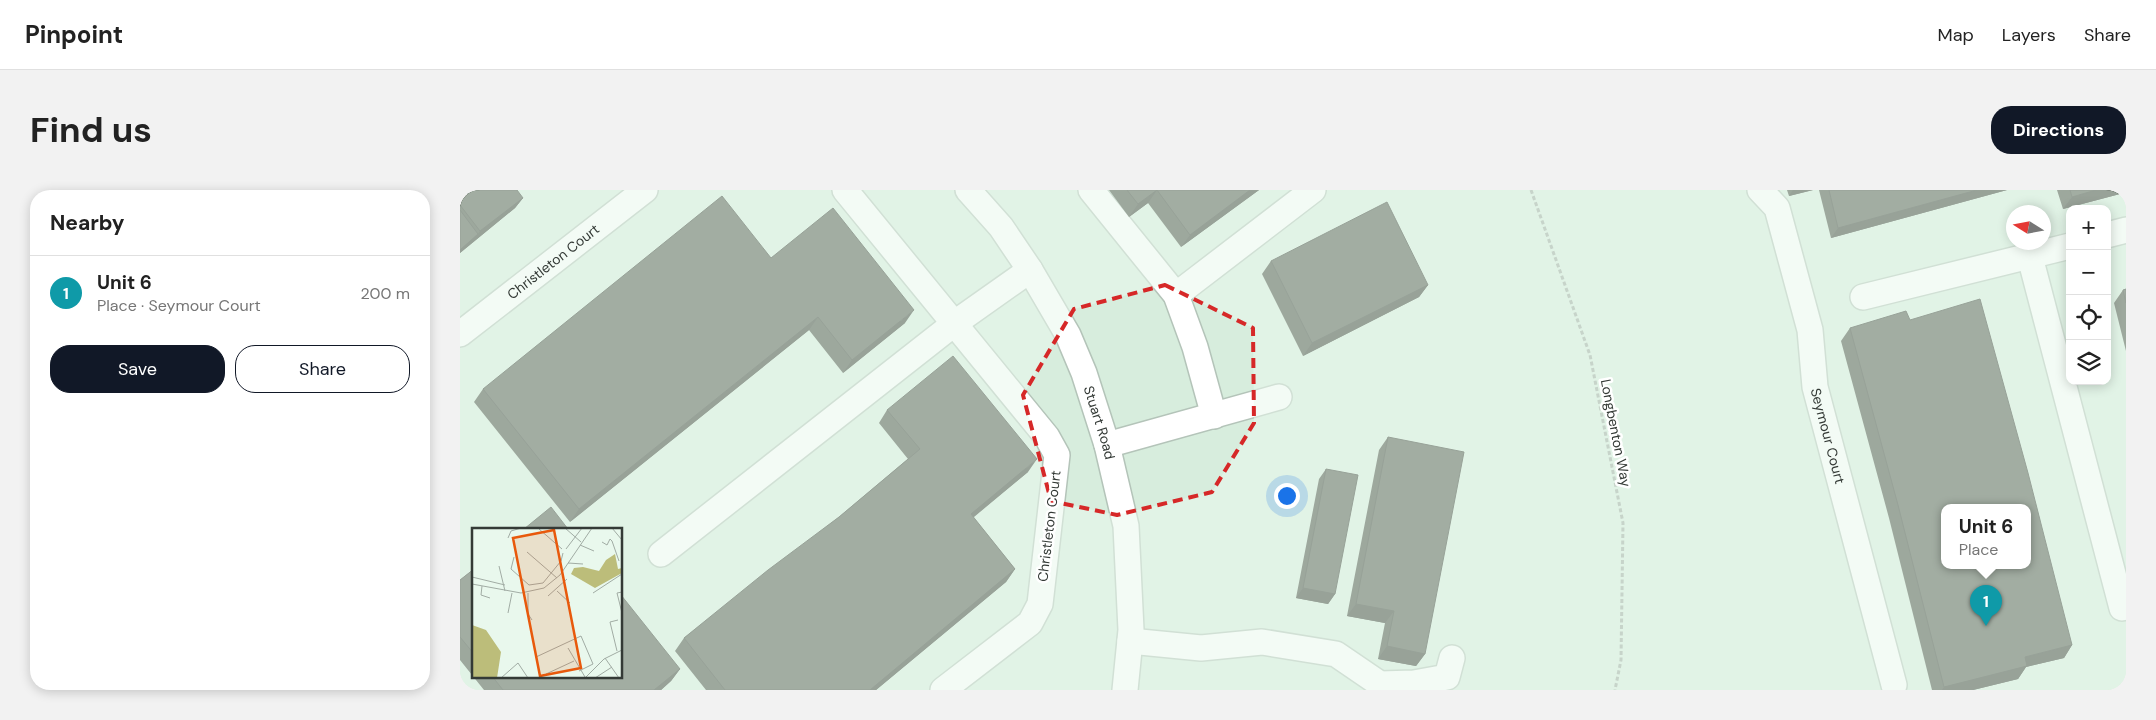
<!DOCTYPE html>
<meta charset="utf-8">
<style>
body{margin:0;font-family:"DM Sans",sans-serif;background:#f2f2f2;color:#222}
.controls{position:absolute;right:15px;top:15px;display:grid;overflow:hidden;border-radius:10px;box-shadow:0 2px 12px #0003}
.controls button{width:45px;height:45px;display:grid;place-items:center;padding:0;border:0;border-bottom:1px solid #e0e0e0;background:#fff;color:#222;font:25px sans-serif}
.compass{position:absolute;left:1546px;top:15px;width:45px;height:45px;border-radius:50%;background:#fff;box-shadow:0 2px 12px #0003;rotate:281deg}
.you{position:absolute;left:826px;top:305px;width:18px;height:18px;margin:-12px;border:4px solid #fff;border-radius:50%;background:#1a73e8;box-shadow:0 0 0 8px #1a73e833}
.badge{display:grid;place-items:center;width:32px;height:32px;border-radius:50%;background:#111827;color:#fff;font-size:16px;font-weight:700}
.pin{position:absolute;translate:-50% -41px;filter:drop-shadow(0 1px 2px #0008)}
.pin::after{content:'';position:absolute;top:26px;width:18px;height:15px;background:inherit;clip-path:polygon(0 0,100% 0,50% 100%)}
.popup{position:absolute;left:1481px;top:314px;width:90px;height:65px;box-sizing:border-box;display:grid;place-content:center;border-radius:10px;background:#fff;filter:drop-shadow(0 1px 4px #0005);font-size:16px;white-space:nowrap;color:#767676}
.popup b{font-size:19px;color:#222}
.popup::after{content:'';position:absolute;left:50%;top:100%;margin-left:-10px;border:10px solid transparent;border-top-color:#fff}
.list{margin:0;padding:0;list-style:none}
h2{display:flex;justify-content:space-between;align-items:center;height:65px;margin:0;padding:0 20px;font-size:21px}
h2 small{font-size:16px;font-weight:400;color:#767676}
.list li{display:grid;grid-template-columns:32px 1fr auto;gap:15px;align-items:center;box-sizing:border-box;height:75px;padding:0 20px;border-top:1px solid #e0e0e0}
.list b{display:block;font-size:19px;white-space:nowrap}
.list p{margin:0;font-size:16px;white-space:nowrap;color:#767676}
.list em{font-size:16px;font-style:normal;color:#767676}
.actions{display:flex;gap:10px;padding:15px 20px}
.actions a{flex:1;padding:11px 0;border:1px solid #111827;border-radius:20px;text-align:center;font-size:18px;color:#111827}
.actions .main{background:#111827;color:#fff}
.icon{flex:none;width:28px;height:28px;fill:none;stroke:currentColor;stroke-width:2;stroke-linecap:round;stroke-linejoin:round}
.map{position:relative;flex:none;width:1666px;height:500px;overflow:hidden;border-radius:20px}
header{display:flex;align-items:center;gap:30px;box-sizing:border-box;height:70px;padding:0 25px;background:#fff;border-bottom:1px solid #e0e0e0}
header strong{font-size:24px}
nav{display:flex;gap:28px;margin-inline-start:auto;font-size:18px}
.intro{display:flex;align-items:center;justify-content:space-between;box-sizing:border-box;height:120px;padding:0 30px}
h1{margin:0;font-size:35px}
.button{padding:12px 22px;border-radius:20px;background:#111827;color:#fff;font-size:18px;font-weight:700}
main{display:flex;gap:30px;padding:0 30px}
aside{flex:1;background:#fff;border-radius:20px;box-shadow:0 2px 12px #0003}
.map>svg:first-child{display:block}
.built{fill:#d7eddd;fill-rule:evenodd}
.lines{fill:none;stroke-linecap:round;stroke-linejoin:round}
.minor-casing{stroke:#b4c4b9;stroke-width:28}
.path{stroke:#9da8a0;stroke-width:3;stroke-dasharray:4 2.5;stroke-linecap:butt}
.minor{stroke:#fff;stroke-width:25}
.wall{fill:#41473d}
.shaded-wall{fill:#353a32}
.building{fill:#4c5347;stroke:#353a32;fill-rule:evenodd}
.marked{fill:none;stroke:#d62828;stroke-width:4;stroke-dasharray:10 6;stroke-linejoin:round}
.labels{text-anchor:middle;stroke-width:5;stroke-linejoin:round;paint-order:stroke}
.street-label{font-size:14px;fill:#343a36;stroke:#fff}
.inset-road{fill:none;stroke:#a1aca4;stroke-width:1}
.view{fill:#e8590c;fill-opacity:0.15;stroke:#e8590c;stroke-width:2.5}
.inset-edge{fill:none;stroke:#343a36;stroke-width:2.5}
</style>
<header>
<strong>Pinpoint</strong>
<nav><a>Map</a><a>Layers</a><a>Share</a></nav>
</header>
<div class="intro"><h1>Find us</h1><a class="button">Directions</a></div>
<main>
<aside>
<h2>Nearby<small></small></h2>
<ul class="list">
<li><span class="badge" style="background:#0f9aa8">1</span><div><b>Unit 6</b><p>Place · Seymour Court</p></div><em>200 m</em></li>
</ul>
<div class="actions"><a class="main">Save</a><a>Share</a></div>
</aside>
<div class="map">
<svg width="1666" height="500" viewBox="0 0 1666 500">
<rect width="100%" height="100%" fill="#e9f8ed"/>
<path class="built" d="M 0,0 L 1666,0 L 1666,500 L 0,500 ZM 1610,19 L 1647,19 L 1647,191 L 1610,191 ZM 1554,22 L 1584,22 L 1584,52 L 1554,52 ZM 1485,317 L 1567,317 L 1567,375 L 1485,375 ZM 14,339 L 161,339 L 161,486 L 14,486 Z"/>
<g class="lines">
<g class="minor-casing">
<g id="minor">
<path d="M 385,0 L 587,247 L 597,265 L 580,414 L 570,433 L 483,500"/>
<path id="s1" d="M 508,0 L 541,37 L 570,80 L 608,145 L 624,183 L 647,255 L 666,336 L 671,440 L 665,500"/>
<path d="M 631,0 L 716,105 L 735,157 L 754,226"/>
<path id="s2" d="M 1300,0 L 1317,18 L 1350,140 L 1355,197 L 1434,495"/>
<path d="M 1647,45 L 1666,40"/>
<path d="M 1570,67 L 1662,418"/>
<path d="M 716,105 L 853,0"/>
<path d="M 1403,107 L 1610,56"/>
<path id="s3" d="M 0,144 L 185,0"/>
<path d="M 647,255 L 819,207"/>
<path d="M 201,364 L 495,133 L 570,80"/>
<path d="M 670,451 L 741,458 L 802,452 L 876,464 L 920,494 L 954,493 L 987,487 L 992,468"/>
</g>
</g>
<path class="path" d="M 1071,0 L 1130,165 L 1163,333 L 1161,470 L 1155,500"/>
<use href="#minor" class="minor"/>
</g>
<path class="wall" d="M 0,0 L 63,8 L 55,18 L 0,63 Z
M 649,0 L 799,0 L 721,57 L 688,13 L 669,27 Z
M 1327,0 L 1353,0 L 1329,6 Z
M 1359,0 L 1547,0 L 1371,48 Z
M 1597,0 L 1662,0 L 1660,4 L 1603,19 Z
M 311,68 L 445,133 L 383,183 L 349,140 L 110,332 L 14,212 L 23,199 Z
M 811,71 L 968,95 L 959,107 L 843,166 L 802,84 Z
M 1666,99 L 1666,161 L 1654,113 L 1663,100 Z
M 1450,130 L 1612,455 L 1604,468 L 1566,477 L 1558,489 L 1513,500 L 1472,500 L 1429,328 L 1381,151 L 1390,138 Z
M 427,220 L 568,282 L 513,327 L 555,379 L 546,392 L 416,500 L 246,500 L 215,461 L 224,448 L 379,327 L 448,269 L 419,233 Z
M 928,247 L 965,464 L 956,476 L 918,469 L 925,433 L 887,426 L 919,260 Z
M 866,279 L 875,404 L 868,414 L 836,408 L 859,289 Z
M 14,379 L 14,486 L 161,486 L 220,479 L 211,491 L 201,500 L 24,500 L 0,470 L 0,390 Z"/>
<path class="shaded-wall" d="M 697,0 L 688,13 L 669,27 L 678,14 Z
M 790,0 L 799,0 L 721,57 L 730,45 Z
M 1333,0 L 1353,0 L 1329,6 Z
M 1517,0 L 1547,0 L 1371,48 L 1378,38 Z
M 1636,0 L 1662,0 L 1660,4 L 1603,19 L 1612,7 Z
M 63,8 L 55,18 L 0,63 L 0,60 L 18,44 L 20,41 Z
M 968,95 L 959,107 L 843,166 L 852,153 Z
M 454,120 L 445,133 L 383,183 L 392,170 Z
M 358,127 L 349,140 L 110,332 L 119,319 Z
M 577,269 L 568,282 L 502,337 L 511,324 Z
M 555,379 L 546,392 L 416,500 L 410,500 Z
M 843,398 L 875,404 L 868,414 L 836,408 Z
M 896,414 L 934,421 L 925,433 L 887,426 Z
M 1612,455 L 1604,468 L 1566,477 L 1558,489 L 1513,500 L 1482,500 L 1484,497 L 1565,467 Z
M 927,456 L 965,464 L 956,476 L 918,469 Z
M 220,479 L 211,491 L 201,500 L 194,500 Z"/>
<path class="building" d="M 0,0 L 57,0 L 63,8 L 20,41 L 0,15 Z
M 667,0 L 697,0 L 678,14 Z
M 697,0 L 790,0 L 730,45 Z
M 1369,0 L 1517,0 L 1378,38 Z
M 1610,0 L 1636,0 L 1612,7 Z
M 262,6 L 311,68 L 373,18 L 454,120 L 392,170 L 358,127 L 119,319 L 23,199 Z
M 927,12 L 968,95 L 852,153 L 811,71 Z
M 0,20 L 18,44 L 0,60 Z
M 1666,99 L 1666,113 L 1663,100 Z
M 1520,109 L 1568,283 L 1612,455 L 1565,467 L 1567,476 L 1484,497 L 1438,315 L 1390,138 L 1446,121 L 1450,130 ZM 1485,317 L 1567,317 L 1567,375 L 1485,375 Z
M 493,166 L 577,269 L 511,324 L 555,379 L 410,500 L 265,500 L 224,448 L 308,380 L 379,327 L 460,259 L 427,220 Z
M 928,247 L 1004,262 L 965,464 L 927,456 L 934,421 L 896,414 Z
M 866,279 L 898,285 L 875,404 L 843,398 Z
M 91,317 L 108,339 L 64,339 Z
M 14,379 L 14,464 L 0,447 L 0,390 Z
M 161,405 L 220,479 L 194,500 L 43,500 L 32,486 L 161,486 Z"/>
<path d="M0 0H1666V500H0ZM 705,95 L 793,138 L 794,233 L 752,302 L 657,325 L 591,311 L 563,205 L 614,119 Z" fill="#e9f8ed" fill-opacity=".55" fill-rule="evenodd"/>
<path class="marked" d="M 705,95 L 793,138 L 794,233 L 752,302 L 657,325 L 591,311 L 563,205 L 614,119 Z"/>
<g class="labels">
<g class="street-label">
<text dy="5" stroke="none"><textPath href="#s3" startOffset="118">Christleton Court</textPath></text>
<text dy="5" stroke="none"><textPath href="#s1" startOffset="270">Stuart Road</textPath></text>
<text transform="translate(1156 243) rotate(79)" y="5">Longbenton Way</text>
<text dy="5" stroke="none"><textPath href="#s2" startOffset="259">Seymour Court</textPath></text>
<text transform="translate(589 336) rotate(-83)" y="5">Christleton Court</text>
</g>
</g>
<g transform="translate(12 338)">
<rect width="150" height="150" fill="#e9f8ed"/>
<path d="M 143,26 L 146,41 L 150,40 L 150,45 L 123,60 L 99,46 L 102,40 L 111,39 L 127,43 L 134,32 ZM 0,97 L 14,102 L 29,124 L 25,150 L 0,150 Z" fill="#bcbd7a"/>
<path class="inset-road" d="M 93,0 L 109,14M 140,0 L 150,12M 67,1 L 90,21M 36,10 L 39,3 L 49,0M 130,14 L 135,17 L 138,11 L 140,13 L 147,33M 108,17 L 122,23M 94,21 L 110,0M 55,24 L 85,50M 42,29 L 39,41 L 57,57 L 71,55 L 89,33 L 91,25M 96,35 L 111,36M 27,38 L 33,63M 0,49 L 33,57M 0,56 L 49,65 L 72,60 L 88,47 L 120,0M 10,58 L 9,67 L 18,70M 85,63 L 98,75M 150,64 L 145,65 L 150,85M 56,65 L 56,86 L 60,92M 121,65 L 150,46M 76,68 L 95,51M 36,85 L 40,65M 96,120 L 113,149M 145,123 L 138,94 L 146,92M 64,129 L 109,108 L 121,136 L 107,143M 133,130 L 147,150M 74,146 L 102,133M 29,150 L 46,135 L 56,150M 113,150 L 132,131 L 150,122M 123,150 L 140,139"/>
<path class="view" d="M 82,2 L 109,140 L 68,148 L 41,10 Z"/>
<rect width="150" height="150" class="inset-edge"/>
</g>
</svg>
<div class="controls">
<button>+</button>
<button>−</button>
<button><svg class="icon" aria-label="locate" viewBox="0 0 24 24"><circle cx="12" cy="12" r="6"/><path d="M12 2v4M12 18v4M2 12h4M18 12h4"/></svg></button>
<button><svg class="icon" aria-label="layers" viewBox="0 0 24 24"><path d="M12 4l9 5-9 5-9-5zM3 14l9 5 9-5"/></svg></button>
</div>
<svg class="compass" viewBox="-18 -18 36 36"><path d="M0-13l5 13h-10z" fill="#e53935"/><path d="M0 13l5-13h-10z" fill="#767676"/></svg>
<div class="you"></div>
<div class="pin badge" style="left:1526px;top:436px;background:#0f9aa8">1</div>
<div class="popup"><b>Unit 6</b>Place</div>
</div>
</main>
